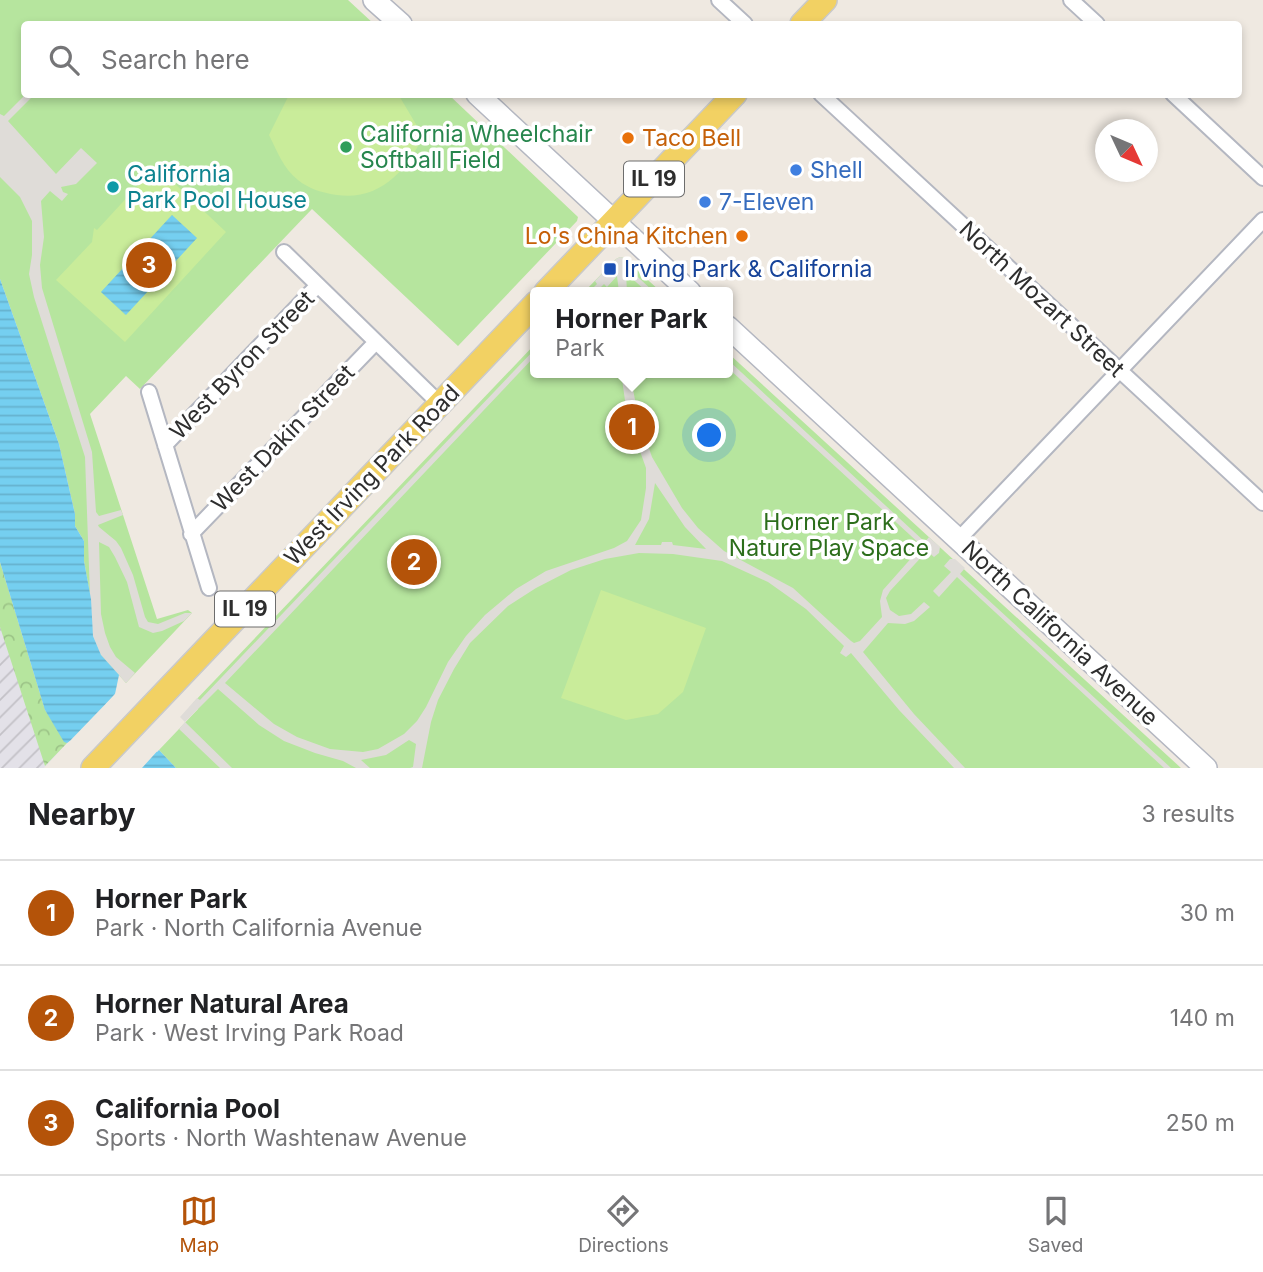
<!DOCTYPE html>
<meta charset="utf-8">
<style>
body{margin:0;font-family:Inter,sans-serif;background:#f2f2f2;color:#202124}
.compass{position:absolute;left:1095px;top:119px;width:63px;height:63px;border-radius:50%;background:#fff;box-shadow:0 4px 10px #0003;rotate:134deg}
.you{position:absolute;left:710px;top:436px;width:24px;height:24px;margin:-18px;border:5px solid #fff;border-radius:50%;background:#1a73e8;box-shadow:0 0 0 10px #1a73e833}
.badge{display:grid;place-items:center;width:46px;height:46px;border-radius:50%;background:#b45309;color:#fff;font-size:23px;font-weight:700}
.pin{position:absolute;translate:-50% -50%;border:4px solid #fff;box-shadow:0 2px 7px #0006}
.popup{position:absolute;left:530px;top:287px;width:203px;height:91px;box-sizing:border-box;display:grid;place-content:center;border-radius:7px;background:#fff;filter:drop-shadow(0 2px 5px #0005);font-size:23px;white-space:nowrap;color:#757577}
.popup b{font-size:26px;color:#202124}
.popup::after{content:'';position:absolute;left:50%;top:100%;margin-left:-14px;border:14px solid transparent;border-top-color:#fff}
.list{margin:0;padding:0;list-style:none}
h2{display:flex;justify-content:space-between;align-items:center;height:91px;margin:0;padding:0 28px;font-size:30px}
h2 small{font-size:23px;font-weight:400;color:#757577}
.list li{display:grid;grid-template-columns:46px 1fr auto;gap:21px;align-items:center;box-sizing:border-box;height:105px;padding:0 28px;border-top:2px solid #e0e0e0}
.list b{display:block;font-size:26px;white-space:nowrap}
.list p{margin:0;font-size:23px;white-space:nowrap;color:#757577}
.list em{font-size:23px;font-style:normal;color:#757577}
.icon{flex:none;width:38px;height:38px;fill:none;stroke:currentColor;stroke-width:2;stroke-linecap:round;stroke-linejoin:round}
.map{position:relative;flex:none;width:1263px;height:768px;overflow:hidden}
.search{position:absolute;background:#fff;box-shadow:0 4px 10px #0003;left:21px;right:21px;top:21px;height:77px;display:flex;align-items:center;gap:18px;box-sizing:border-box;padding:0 24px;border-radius:7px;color:#757577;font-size:26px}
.sheet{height:406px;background:#fff}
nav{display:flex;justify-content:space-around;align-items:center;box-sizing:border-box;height:98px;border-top:2px solid #e0e0e0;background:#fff;font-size:19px;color:#757577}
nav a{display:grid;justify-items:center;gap:4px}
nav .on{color:#b45309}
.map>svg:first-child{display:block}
.industrial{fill:url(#industrial-furrows)}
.forest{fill:url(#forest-crowns)}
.park{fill:#b6e59e}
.pitch{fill:#c9ec9a;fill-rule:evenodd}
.plaza{fill:#dfdcd8;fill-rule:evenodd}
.water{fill:url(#water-rules)}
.pier{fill:#efe9e1}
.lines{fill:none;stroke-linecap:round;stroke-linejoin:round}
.street-casing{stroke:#b4b7c1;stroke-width:18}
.secondary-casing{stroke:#b4b7c1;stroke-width:24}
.primary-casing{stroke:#c9c9c9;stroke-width:26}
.street{stroke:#fff;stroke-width:14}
.secondary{stroke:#fff;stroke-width:21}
.primary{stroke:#f2d163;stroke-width:23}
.food-dot{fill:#e8710a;stroke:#fff;stroke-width:2.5}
.leisure-dot{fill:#2e9e5b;stroke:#fff;stroke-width:2.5}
.shop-dot{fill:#3f7fe0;stroke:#fff;stroke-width:2.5}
.culture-dot{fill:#0f9aa8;stroke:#fff;stroke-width:2.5}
.transit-dot{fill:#1a4fb4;stroke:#fff;stroke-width:2.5}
.labels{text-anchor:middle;stroke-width:7;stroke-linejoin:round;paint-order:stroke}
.shield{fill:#fff;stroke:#6d6d6d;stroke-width:2}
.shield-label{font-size:21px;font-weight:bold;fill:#2e2e2e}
.leisure-label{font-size:23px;fill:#27864d;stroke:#fff;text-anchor:start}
.food-label{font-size:23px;fill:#c56008;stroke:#fff;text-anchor:start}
.shop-label{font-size:23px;fill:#366cbe;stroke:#fff;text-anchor:start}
.culture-label{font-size:23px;fill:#0d838f;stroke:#fff;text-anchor:start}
.transit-label{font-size:23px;fill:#164399;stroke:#fff;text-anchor:start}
.street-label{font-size:23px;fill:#2e2e2e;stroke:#fff}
.park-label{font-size:23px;fill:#2c6e1b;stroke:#fff}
</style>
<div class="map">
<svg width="1263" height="768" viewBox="0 0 1263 768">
<defs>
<pattern id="industrial-furrows" width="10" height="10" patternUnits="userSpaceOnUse" patternTransform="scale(1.75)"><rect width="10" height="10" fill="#e3e1e8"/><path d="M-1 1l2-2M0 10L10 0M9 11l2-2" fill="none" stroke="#c3c1c7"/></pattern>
<pattern id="forest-crowns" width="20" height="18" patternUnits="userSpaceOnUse" patternTransform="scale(1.75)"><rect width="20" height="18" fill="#b6e59e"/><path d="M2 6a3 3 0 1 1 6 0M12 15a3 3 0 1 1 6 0" fill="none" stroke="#9dc588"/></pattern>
<pattern id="water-rules" width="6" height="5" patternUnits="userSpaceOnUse" patternTransform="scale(1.75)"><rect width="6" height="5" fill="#75cff0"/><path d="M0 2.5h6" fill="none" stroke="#66b2ce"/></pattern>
</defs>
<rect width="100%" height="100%" fill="#efe9e1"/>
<path class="industrial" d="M 0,562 L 64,741 L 67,743 L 44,768 L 0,768 Z"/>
<path class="forest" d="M 0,562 L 45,710 L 67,743 L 45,766 L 0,627 Z"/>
<path class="park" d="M 0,0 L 348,0 L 374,24 L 24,24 L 24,94 L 449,95 L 578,217 L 577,221 L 458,346 L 312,209 L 140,389 L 126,376 L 90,414 L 157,619 L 188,610 L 192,613 L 126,683 L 101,655 L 84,561 L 84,541 L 75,526 L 75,514 L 59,444 L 0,279 Z
M 620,257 L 624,258 L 661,292 L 584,292 L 616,259 Z
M 536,343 L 536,373 L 728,373 L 728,353 L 1181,768 L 176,768 L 159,750 L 198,709 L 193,703 Z"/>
<path class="pitch" d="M 398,94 L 423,136 C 407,171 379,201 337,195 C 323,193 309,189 298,180 C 283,168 277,151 269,135 L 289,95 Z
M 156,166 L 226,232 L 125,342 L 56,280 L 92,242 L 94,228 L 97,230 ZM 171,216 L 197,238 L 125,315 L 101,292 Z
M 601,590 L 706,628 L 683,692 L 658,714 L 626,720 L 561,698 Z"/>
<path class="plaza" d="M 25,95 L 34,95 L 8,121 L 56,174 L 81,148 L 97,163 L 76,184 L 61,187 L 63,192 L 68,194 L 62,201 L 50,191 L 41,201 L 44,237 L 40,265 L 42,288 L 92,452 L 96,512 L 99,516 L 121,510 L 123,515 L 98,525 L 99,527 L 116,541 L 121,548 L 133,575 L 145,617 L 148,622 L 158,624 L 185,613 L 192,613 L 184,621 L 162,631 L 153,633 L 139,627 L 127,582 L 115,557 L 109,547 L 99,542 L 101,614 L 105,633 L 110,647 L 116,657 L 135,673 L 126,683 L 101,655 L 93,636 L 91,623 L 85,457 L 34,297 L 29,274 L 32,255 L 32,221 L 20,197 L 0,177 L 0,114 L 4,116 Z
M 620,257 L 624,258 L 628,262 L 626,266 L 654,292 L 647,292 L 626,273 L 627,292 L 619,292 L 617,276 L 607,287 L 604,284 L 596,292 L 589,292 L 597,284 L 595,281 L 616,259 Z
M 536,348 L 536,355 L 225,683 L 274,724 L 297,737 L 330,749 L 363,752 L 378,749 L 404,734 L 417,721 L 426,707 L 448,662 L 466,636 L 485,615 L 516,589 L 546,571 L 614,548 L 627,541 L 641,520 L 646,488 L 646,468 L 627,415 L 622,379 L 609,376 L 609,373 L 630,373 L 638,416 L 652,457 L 682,508 L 698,528 L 724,551 L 793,588 L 851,641 L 854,643 L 860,641 L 882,617 L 880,601 L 883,590 L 922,546 L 728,368 L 728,360 L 925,542 L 929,537 L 940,547 L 939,553 L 934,557 L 927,551 L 890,591 L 886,598 L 890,610 L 899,616 L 911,614 L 924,602 L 930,607 L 914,621 L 905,624 L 888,623 L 863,652 L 914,714 L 965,768 L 954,768 L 899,710 L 851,653 L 846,657 L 840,653 L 844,646 L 806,609 L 768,582 L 722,561 L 673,554 L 639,553 L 605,559 L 571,570 L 536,588 L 508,606 L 470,643 L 454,669 L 438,700 L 431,722 L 422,768 L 410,768 L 413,767 L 416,744 L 409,740 L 386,755 L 361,760 L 370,768 L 356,768 L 343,761 L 315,753 L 284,741 L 259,725 L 218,689 L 185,722 L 232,768 L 220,768 L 179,729 L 185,722 L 180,717 L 197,698 L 200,700 ZM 655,483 L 685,527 L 706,549 L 673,545 L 672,542 L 662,542 L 661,545 L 635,545 L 649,519 Z
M 950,559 L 955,559 L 965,568 L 960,574 L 1171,768 L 1164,768 L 957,577 L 939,597 L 933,591 L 951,572 L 944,566 Z"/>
<path class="water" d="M 172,215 L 197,238 L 126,315 L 101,292 Z
M 0,279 L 59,444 L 75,514 L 75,526 L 84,541 L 84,561 L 91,599 L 93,636 L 101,655 L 119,675 L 115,694 L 106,704 L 157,752 L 159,750 L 176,768 L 99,768 L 70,741 L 67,743 L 64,742 L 45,710 L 0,562 Z"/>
<path class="pier" d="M 119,690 L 118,695 L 110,704 L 156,747 L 161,747 L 142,768 L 94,768 L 70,746 L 65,746 Z"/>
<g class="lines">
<g class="street-casing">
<path id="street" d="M 719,0 L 745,24
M 1071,0 L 1097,24
M 821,94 L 1263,503
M 1173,94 L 1263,178
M 284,252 L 440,404
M 149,392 L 209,588
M 165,445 L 318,285
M 191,534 L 376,342
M 958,540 L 1263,220"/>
</g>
<g class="secondary-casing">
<path id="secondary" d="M 374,0 L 401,24
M 477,94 L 690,292
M 728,327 L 1206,768"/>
</g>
<g class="primary-casing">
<path id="primary" d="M 802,24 L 825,0
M 546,292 L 735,94
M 93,768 L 536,303"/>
</g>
<use href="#street" class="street"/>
<use href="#secondary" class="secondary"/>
<use href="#primary" class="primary"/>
</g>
<g class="food-dot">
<circle cx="628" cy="138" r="7"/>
<circle cx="742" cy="236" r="7"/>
</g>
<circle class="leisure-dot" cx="346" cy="147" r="7"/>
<g class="shop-dot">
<circle cx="796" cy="170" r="7"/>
<circle cx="705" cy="202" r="7"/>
</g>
<circle class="culture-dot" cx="113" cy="187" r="7"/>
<rect class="transit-dot" x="603" y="262" width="14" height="14" rx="3.5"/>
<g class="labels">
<g class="shield">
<rect x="624" y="161.5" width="60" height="35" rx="5"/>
<rect x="215" y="591.5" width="60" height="35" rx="5"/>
</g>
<g class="shield-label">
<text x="654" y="186">IL 19</text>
<text x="245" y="616">IL 19</text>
</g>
<g class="leisure-label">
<text x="360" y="142">California Wheelchair<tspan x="360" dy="26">Softball Field</tspan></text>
</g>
<g class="food-label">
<text x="642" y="146">Taco Bell</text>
<text x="728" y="244" text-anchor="end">Lo's China Kitchen</text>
</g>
<g class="shop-label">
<text x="810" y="178">Shell</text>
<text x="719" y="210">7-Eleven</text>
</g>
<g class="culture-label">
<text x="127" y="182">California<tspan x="127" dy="26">Park Pool House</tspan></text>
</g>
<g class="transit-label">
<text x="624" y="277">Irving Park &amp; California</text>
</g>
<g class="street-label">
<text transform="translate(1042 299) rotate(43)" y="8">North Mozart Street</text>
<text transform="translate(242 365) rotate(-46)" y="8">West Byron Street</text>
<text transform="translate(283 438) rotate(-46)" y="8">West Dakin Street</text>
<text transform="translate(372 475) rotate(-46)" y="8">West Irving Park Road</text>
<text transform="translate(1060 633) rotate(43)" y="8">North California Avenue</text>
</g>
<g class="park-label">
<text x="829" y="530">Horner Park<tspan x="829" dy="26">Nature Play Space</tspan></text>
</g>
</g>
</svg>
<svg class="compass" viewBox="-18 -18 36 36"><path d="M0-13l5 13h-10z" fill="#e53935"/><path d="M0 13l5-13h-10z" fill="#757577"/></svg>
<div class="you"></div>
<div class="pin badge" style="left:632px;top:427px">1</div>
<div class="popup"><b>Horner Park</b>Park</div>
<div class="pin badge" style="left:414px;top:562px">2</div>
<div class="pin badge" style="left:149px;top:265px">3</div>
<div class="search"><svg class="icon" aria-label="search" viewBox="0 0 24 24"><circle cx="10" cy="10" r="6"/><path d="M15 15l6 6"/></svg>Search here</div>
</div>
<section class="sheet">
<h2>Nearby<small>3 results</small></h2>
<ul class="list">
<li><span class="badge">1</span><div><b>Horner Park</b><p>Park · North California Avenue</p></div><em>30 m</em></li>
<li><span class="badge">2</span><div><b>Horner Natural Area</b><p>Park · West Irving Park Road</p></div><em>140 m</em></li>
<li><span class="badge">3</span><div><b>California Pool</b><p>Sports · North Washtenaw Avenue</p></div><em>250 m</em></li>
</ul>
</section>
<nav>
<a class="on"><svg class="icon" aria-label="map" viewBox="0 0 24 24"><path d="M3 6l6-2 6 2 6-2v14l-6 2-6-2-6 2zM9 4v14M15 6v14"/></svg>Map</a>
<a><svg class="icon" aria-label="directions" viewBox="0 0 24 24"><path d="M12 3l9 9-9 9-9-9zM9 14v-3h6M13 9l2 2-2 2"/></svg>Directions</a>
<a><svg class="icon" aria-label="saved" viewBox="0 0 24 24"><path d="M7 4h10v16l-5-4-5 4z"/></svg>Saved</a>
</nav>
